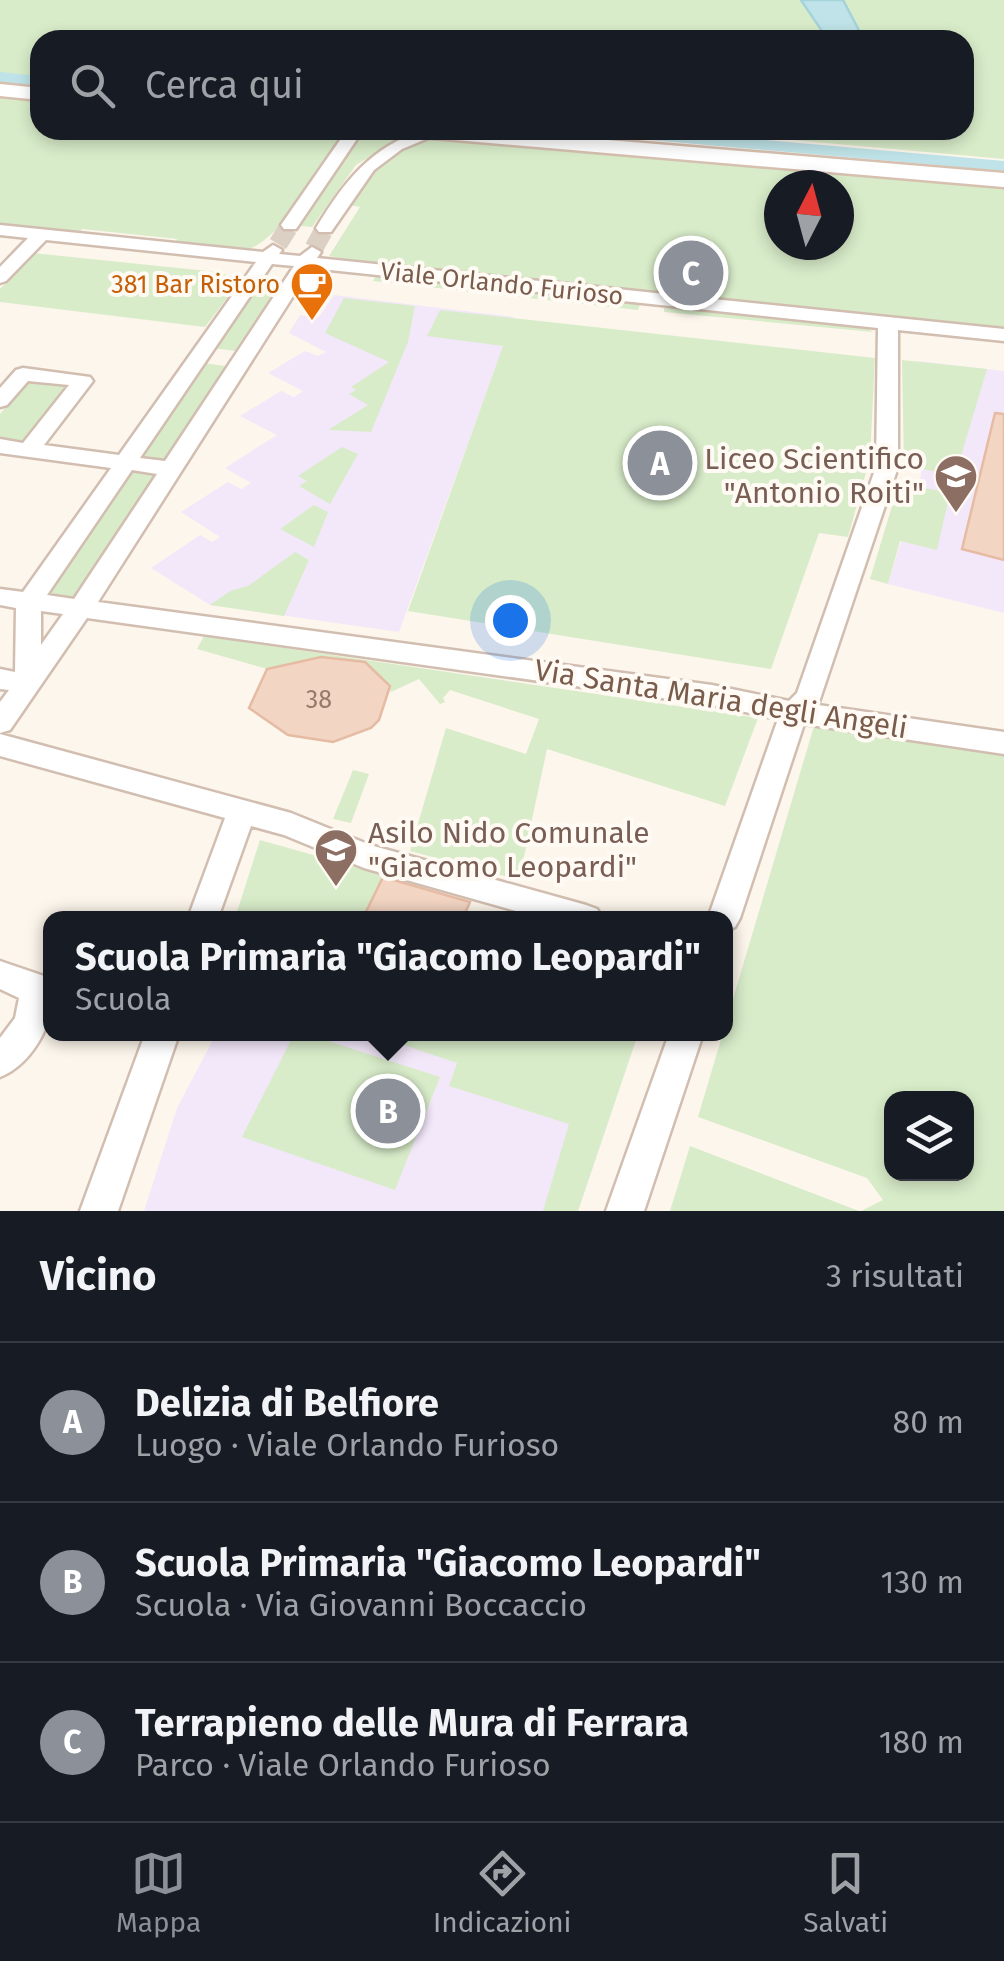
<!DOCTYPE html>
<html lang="it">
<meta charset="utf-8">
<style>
body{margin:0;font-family:"Fira Sans",sans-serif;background:#20242c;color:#f1f3f6}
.controls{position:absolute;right:30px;bottom:30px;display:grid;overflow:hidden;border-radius:20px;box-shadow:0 5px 15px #0003}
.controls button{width:90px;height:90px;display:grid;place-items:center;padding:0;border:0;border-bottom:2px solid #363941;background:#171b24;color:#f1f3f6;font:50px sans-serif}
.compass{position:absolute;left:764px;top:170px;width:90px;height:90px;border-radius:50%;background:#171b24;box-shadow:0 5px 15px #0003;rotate:6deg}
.you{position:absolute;left:510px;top:620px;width:35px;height:35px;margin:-25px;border:8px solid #fff;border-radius:50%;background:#1a73e8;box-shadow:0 0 0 15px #1a73e833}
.badge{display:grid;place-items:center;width:65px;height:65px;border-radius:50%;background:#8c9099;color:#fff;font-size:32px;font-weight:700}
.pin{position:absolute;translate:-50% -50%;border:5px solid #fff;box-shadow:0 2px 10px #0006}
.popup{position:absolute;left:43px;top:911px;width:690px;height:130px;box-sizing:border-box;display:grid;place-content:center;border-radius:20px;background:#171b24;filter:drop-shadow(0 2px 8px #0005);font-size:32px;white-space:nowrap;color:#9ea1a6}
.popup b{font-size:38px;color:#f1f3f6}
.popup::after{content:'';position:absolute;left:50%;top:100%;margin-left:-20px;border:20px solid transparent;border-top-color:#171b24}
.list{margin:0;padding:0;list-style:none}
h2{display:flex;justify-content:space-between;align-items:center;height:130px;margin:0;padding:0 40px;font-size:42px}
h2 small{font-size:32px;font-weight:400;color:#9ea1a6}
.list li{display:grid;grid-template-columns:65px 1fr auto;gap:30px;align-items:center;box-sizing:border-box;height:160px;padding:0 40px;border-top:2px solid #363941}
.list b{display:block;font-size:38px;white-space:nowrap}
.list p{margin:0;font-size:32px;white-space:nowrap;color:#9ea1a6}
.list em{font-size:32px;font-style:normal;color:#9ea1a6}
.icon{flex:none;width:55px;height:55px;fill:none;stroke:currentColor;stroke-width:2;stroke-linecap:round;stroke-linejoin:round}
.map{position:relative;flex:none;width:1004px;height:1211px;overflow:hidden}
.search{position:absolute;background:#171b24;box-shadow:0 5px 15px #0003;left:30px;right:30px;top:30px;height:110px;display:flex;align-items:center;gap:25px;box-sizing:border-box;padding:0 35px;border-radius:30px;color:#9ea1a6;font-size:38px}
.sheet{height:610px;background:#171b24}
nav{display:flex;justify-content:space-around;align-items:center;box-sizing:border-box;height:140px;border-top:2px solid #363941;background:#171b24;font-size:28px;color:#9ea1a6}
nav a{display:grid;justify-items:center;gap:5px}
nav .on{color:#8c9099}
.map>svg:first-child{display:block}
.education{fill:#f3e8fa}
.green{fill:#d8ecc9;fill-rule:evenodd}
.water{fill:#bfe3e8;stroke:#a5d3da;stroke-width:2.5}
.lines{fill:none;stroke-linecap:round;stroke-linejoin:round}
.canal{fill:#bfe3e8;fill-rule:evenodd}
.building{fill:#f3d5c3;stroke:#e6bba3;stroke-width:2.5}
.street-tunnel{stroke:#dcd0c4;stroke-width:19;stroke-dasharray:19 10;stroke-linecap:butt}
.street-casing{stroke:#d1beb0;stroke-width:5}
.secondary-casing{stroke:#d6c0b0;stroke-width:5}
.street{fill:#fff;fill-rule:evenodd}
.secondary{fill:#fff;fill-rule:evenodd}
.labels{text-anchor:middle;stroke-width:8;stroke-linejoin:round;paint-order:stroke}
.far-street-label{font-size:25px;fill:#7a5c4d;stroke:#fffaf3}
.far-food-label{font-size:25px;fill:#c56008;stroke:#fffaf3;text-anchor:end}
.number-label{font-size:25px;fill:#987a6a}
.education-label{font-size:30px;fill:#785e54;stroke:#fffaf3;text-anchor:end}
.street-label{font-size:30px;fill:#7a5c4d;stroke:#fffaf3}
</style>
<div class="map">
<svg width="1004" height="1211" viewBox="0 0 1004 1211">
<rect width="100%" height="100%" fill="#fdf6ec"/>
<path class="education" d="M 334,295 L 514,317 L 399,632 L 210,605 L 151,568 L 200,535 L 212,542 L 220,537 L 181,512 L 228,482 L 241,489 L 251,483 L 225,468 L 277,435 L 240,416 L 281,391 L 294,397 L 303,391 L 268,373 L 305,351 L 318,356 L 326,352 L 289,333 L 300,315 L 319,317 Z
M 918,361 L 1004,371 L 1004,613 L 888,584 L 921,475 Z
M 216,1034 L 638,1034 L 578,1211 L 144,1211 L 177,1108 Z"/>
<path class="green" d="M 0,0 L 801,0 L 828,40 L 40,40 L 40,76 L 0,73 Z
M 843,0 L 1004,0 L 1004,159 L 680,130 L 964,130 L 964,40 L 864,40 Z
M 0,96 L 40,100 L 40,130 L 338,130 L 343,135 C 330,162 277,244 247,249 C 225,253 197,246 175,243 L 177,239 L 82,229 L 79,233 L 0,225 Z
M 386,130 L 403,136 L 356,165 L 312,227 L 301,226 L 363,133 Z
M 439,138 L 1004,187 L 1004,330 L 389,266 L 329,256 L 360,207 L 349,205 C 372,170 396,145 439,138 ZM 779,185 L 839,185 L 839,245 L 779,245 Z
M 33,253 L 217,272 L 235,277 L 237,285 L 205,327 L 0,302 L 0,289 Z
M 376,276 L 640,304 L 638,310 L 373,281 Z
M 255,287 L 276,289 L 235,351 L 213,348 Z
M 344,298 L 415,306 L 408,342 L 371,432 L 328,430 L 368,405 L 349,394 L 356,390 L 351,387 L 389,362 L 325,333 Z
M 664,306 L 867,328 L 873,332 L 664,312 Z
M 440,310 L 875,358 L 870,458 L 848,537 L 819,533 L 771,669 L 408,611 L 503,346 L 427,336 Z
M 902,360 L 987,369 L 955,476 L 904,465 Z
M 202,363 L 226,366 L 165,460 L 139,457 Z
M 28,380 L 70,385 L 26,441 L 0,438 L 0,414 Z
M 342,447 L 358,454 L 330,504 L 299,486 L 307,481 L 298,476 Z
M 128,471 L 155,475 L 74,600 L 44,595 Z
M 899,483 L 950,493 L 937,550 L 900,541 L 888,584 L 870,579 Z
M 314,505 L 328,512 L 314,547 L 280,529 Z
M 295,552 L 309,560 L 284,616 L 210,605 L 230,591 L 248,586 Z
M 204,636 L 758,718 L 725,806 L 547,749 L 519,880 L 410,851 L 446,728 L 526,754 L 539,719 L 450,690 L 443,698 L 445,702 L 440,704 L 419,679 L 391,692 L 388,684 L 365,662 L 321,657 L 267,669 L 197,649 Z
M 814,726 L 1004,754 L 1004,1211 L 861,1211 L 883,1200 L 867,1178 L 698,1117 ZM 892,1098 L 966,1098 L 966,1174 L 892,1174 Z
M 353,770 L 369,774 L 351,823 L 333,819 Z
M 260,840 L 384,875 L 363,918 L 318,918 L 303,914 L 300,918 L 235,918 Z
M 294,1034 L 306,1034 L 440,1077 L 395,1190 L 242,1137 Z
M 398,1034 L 638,1034 L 578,1211 L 543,1211 L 569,1124 L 449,1086 L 457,1063 L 395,1042 Z
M 690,1146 L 859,1211 L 670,1211 Z"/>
<path class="water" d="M 801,0 L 843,0 L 864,40 L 828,40 Z"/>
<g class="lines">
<path class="canal" d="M 0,72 L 40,76 L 40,86 L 0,82 Z
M 586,130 L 652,130 L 1004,161 L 1004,171 L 594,135 Z"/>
</g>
<path class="building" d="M 995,413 L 1004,414 L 1004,560 L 962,549 Z
M 321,657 L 365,662 L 390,686 L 379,720 L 371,728 L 333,742 L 288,735 L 249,708 L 267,669 Z
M 383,877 L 470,902 L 463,918 L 363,918 Z"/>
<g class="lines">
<path class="street-tunnel" d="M 278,244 L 290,225
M 314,248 L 325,228"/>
<g class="street-casing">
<path id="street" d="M 347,130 L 363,130 L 296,229 L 284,229 L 281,225 Z
M 425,130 L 443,132 L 402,149 L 374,170 L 331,232 L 319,232 L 316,228 C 344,182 371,146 425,130 Z
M 0,225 L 263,252 L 273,245 L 282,250 L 279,254 L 300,256 L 312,247 L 321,252 L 317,258 L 1004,329 L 1004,341 L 898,330 L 898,467 L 818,705 L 1004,732 L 1004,754 L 804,724 L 740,918 L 735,927 L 726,931 L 726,918 L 708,918 L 778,719 L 712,705 L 87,618 L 10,730 L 0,733 L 0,702 L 9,690 L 0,689 L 0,669 L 15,672 L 16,608 L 0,605 L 0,589 L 23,592 L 111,468 L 0,453 L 0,439 L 23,443 L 69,385 L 28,381 L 7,405 L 0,407 L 0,388 L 16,370 L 23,368 L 90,377 L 93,381 L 44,445 L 119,455 L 256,262 L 46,240 L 6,281 L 0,283 L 0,267 L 28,238 L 0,235 ZM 272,264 L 294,266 L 165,461 L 140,458 ZM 311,268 L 878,328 L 876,467 L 797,693 L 789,701 L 712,685 L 98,602 ZM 132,470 L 157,474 L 74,599 L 47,595 ZM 41,611 L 63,614 L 41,645 Z
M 0,734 L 291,813 L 370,845 L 586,905 L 597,909 L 602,918 L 541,918 L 364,868 L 284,835 L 251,826 L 218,918 L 188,918 L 225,818 L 0,756 Z
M 0,961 L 47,977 C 63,1012 34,1064 0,1077 L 0,1038 L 15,1018 L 19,998 L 0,989 Z
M 145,1034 L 179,1034 L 118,1211 L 80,1211 Z
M 669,1034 L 703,1034 L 644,1211 L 606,1211 Z"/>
</g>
<g class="secondary-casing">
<path id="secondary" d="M 0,84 L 40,88 L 40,100 L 0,96 Z
M 398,130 L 487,130 L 1004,173 L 1004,187 L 409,136 Z"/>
</g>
<use href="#street" class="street"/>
<use href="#secondary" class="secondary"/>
</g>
<defs>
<g id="cafe-pin" transform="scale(2.25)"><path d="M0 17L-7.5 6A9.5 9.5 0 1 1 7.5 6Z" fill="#e8710a" stroke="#fffaf3"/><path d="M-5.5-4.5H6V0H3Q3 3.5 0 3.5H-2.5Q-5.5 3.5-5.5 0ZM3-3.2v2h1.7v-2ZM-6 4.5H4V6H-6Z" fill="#fff"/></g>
<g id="school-pin" transform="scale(2.25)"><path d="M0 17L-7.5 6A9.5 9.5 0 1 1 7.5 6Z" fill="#8d6e63" stroke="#fffaf3"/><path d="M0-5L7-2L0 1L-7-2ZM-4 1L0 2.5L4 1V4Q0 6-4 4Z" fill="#fff"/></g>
</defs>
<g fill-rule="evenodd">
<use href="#cafe-pin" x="312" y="284"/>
<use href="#school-pin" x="956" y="476"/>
<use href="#school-pin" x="336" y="850"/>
</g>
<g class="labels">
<g class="far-street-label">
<text transform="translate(502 283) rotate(6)" y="9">Viale Orlando Furioso</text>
</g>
<g class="far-food-label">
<text x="280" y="293">381 Bar Ristoro</text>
</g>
<g class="number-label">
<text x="319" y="708">38</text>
</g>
<g class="education-label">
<text x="924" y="469">Liceo Scientifico<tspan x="924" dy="34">"Antonio Roiti"</tspan></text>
<text x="368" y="843" text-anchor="start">Asilo Nido Comunale<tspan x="368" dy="34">"Giacomo Leopardi"</tspan></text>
</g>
<g class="street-label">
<text transform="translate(721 699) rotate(9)" y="10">Via Santa Maria degli Angeli</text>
</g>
</g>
</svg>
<div class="controls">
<button><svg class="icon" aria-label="layers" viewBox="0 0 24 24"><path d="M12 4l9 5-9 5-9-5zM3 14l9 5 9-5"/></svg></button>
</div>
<svg class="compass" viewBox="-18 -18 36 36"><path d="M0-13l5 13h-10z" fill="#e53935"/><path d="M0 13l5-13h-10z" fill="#9ea1a6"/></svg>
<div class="you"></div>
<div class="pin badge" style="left:660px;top:463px">A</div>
<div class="pin badge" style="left:388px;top:1111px">B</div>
<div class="popup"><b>Scuola Primaria &quot;Giacomo Leopardi&quot;</b>Scuola</div>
<div class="pin badge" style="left:691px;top:273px">C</div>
<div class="search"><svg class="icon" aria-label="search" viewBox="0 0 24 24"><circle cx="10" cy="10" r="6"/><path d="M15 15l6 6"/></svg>Cerca qui</div>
</div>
<section class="sheet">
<h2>Vicino<small>3 risultati</small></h2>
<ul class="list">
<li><span class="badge">A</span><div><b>Delizia di Belfiore</b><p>Luogo · Viale Orlando Furioso</p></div><em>80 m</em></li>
<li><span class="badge">B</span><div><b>Scuola Primaria &quot;Giacomo Leopardi&quot;</b><p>Scuola · Via Giovanni Boccaccio</p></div><em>130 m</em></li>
<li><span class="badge">C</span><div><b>Terrapieno delle Mura di Ferrara</b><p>Parco · Viale Orlando Furioso</p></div><em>180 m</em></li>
</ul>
</section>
<nav>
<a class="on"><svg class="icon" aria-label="map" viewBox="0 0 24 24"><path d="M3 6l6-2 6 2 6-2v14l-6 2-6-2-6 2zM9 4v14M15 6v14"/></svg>Mappa</a>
<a><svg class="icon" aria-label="directions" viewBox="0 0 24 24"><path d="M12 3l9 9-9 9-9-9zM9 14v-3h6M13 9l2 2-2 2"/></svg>Indicazioni</a>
<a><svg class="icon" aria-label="saved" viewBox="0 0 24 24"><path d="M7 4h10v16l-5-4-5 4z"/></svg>Salvati</a>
</nav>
